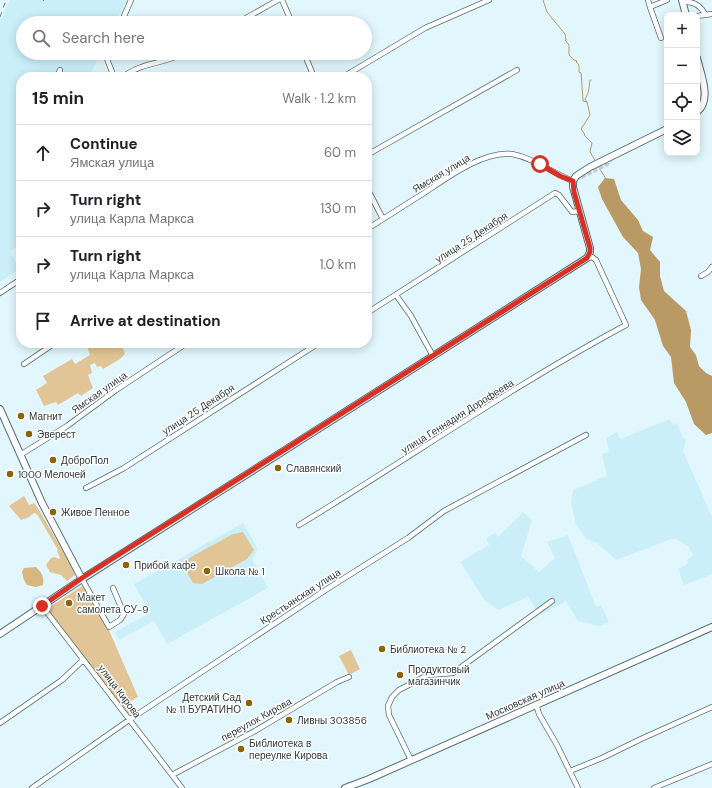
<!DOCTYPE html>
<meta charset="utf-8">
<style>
body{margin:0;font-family:"DM Sans",sans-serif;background:#f2f2f2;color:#202124}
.controls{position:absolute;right:12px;top:12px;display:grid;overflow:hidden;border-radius:8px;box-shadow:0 2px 10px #0003}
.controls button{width:36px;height:36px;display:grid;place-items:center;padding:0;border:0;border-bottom:1px solid #e0e0e0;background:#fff;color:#202124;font:20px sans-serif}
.stop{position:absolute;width:12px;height:12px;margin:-9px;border:3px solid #d93025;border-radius:50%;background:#fff}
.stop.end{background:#d93025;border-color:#fff;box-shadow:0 1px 4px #0008}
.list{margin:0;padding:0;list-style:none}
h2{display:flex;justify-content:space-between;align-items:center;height:52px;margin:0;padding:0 16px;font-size:17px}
h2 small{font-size:13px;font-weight:400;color:#757577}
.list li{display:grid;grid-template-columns:26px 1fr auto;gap:12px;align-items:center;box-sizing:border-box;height:56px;padding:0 16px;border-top:1px solid #e0e0e0}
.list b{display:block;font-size:15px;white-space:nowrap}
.list p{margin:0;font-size:13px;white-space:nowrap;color:#757577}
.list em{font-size:13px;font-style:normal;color:#757577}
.icon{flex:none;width:22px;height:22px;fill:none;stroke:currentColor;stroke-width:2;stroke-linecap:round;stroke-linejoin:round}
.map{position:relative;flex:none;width:712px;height:788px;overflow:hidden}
.search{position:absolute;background:#fff;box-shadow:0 2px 10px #0003;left:16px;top:16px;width:356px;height:44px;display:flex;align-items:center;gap:10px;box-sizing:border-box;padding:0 14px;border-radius:22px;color:#757577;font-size:15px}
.panel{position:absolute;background:#fff;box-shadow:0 2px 10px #0003;left:16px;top:72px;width:356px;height:276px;border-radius:16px}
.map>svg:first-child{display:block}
.built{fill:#caeff9}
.green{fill:#e2c596}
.forest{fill:#d7b67f}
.water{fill:#b99964}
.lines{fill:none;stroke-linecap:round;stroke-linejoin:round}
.stream{stroke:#b99964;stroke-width:1}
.minor-tunnel{stroke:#bdd1d6;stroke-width:4.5;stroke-dasharray:4.5 2;stroke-linecap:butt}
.minor-casing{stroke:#556e74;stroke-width:6}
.tertiary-casing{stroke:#556e74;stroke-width:8}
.minor{stroke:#fff;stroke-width:4.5}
.tertiary{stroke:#fff;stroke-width:6}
.rail{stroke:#728185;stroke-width:1;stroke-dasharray:5 5;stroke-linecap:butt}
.route{stroke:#d93025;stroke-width:5}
.poi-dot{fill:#8c6305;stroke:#fff;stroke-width:1.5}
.labels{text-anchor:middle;stroke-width:3;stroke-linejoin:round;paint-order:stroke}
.street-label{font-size:10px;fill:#2f393c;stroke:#fff}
.poi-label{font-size:10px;fill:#2f393c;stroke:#fff;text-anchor:start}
</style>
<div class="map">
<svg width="712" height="788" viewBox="0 0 712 788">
<rect width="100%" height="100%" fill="#e1f7fd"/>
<path class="built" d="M 10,0 L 127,0 L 115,23 L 23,23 L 23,53 L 101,53 L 89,77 L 21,77 L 21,244 L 10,251 L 19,269 L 0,282 L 0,21 Z
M 670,419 L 673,425 L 677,423 L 683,438 L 686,440 L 683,451 L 712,517 L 712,574 L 684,585 L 678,569 L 688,564 L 687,560 L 693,555 L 688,546 L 674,538 L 616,560 L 597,543 L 586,539 L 576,524 L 571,503 L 573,490 L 607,476 L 602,454 L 609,452 L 606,438 L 617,432 L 620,439 Z
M 523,512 L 532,520 L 521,556 L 539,572 L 555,558 L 547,542 L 568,535 L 596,607 L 601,605 L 609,622 L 599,626 L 578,621 L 566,601 L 540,615 L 528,597 L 498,610 L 485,601 L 460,562 L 489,545 L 486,538 L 495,533 L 498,537 Z
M 243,523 L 258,549 L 252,559 L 268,588 L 167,644 L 154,621 L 119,640 L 115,632 L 150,613 L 134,584 Z"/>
<path class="green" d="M 91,343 L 96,343 L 99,348 L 105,343 L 122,343 L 121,344 L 125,354 L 120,359 L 103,369 L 101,366 L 97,367 L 95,363 L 90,365 L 92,373 L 88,375 L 93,388 L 81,396 L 78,393 L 58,405 L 56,402 L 44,406 L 36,390 L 47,383 L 43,376 L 72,359 L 75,364 L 90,355 L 87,346 Z
M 24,496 L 29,505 L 34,503 L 39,510 L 74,570 L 75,575 L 67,581 L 61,575 L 50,572 L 46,565 L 51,558 L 55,557 L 59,559 L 60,558 L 57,551 L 58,550 L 37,514 L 34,513 L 29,517 L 21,520 L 9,506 Z
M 243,532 L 254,550 L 247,559 L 202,584 L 193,583 L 184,567 L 189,558 L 233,534 Z
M 84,585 L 108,628 L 138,697 L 129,702 L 133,711 L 128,714 L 50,613 L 49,609 L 51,606 Z
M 351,650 L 360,669 L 349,675 L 339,656 Z"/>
<path class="forest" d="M 36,567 C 42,573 44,576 43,585 L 36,587 L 27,585 L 24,580 L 22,572 L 24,568 Z"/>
<path class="water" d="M 605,178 L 614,179 L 621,200 L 638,220 L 643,231 L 653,237 L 650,250 L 660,262 L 660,276 L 664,291 L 686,311 L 691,330 L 690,347 L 696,355 L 699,366 L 706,373 L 712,376 L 712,433 L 706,435 L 694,424 L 686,402 L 674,383 L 671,357 L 663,346 L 655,320 L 641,300 L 639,287 L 641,269 L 638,253 L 623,237 L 602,199 L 598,187 Z"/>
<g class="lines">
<path class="stream" d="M 543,0 L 547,12 L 565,34 L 566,40 L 565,40 L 569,45 L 569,55 L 574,60 L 577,61 L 576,62 L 579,65 L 579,72 L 581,73 L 583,99 L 583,101 L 587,102 L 590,115 L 581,129 L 584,133 L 585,136 L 592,143 L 590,152 L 596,162
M 587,102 L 585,99 C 589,93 589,88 590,80 L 591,80
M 598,166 L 606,179"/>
<path class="minor-tunnel" d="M 575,178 L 583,176 L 607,164 L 611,158"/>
<g class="minor-casing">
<path id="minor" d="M 282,0 L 292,23
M 648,0 L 650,7
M 683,2 C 693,1 700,5 705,14
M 697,16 L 712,14
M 121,23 L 131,0
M 237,23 L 278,0
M 661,38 L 650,7 L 667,0
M 108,53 L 107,59 L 114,77
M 304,53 L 314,77
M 57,77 L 60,70
M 123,77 C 141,62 165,64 184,53
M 343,77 L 425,28 L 489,0
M 367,155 L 517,70
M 367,188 L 383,219
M 367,229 C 385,218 403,206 421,195 C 444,180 483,150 512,154 C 534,158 552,173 573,181
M 701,276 L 708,272 L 712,267
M 0,293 L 21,279
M 396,295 L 411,316 L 433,356
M 367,313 L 555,193 L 559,195 L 572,212 L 580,211
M 24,364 L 55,343
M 20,455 L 67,426 L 116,390 L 187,343
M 86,488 L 124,468 L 319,343
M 299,525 C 408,459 514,385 626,325 L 596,260 L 592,257 L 587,258
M 82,579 L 109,627 L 120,620 L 124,614 L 113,588
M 42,606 L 182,788
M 536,704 L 539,714 L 557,745 L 578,788
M 0,723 L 62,680 L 83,660
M 411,760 L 389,715 L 388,706 L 392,697 L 399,690 L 428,675 L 453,673 L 552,601
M 570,771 L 602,758 L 641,739 L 712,707
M 172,775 L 255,731 L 337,682 L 349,677
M 32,788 L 129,720 L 327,589 L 408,538 L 444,511 L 586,435
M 654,788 L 712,764"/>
</g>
<g class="tertiary-casing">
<path id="tertiary" d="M 682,0 L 686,15
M 697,58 C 701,75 712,100 697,112
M 0,409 L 42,503 L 82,579
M 0,634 L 82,579 L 587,258 L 590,252 L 590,248 L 573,187 L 573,181 L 576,176 L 590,167 L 667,129
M 345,788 L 369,779 L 712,627"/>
</g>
<use href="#minor" class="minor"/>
<use href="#tertiary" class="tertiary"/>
<path class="rail" d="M 43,1 L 44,0
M 0,17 L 6,0"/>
</g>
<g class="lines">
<path class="route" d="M 42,606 L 82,578 L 587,258 L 590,252 L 590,248 L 574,192 L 573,181 L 560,176 L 540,164"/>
</g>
<g class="poi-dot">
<circle cx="21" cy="416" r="4"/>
<circle cx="29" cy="434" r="4"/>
<circle cx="53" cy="460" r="4"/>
<circle cx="278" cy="468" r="4"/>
<circle cx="10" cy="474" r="4"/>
<circle cx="53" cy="512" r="4"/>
<circle cx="126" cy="565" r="4"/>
<circle cx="207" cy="571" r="4"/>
<circle cx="69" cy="603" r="4"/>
<circle cx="382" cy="649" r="4"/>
<circle cx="400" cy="675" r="4"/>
<circle cx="249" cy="703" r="4"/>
<circle cx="289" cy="720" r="4"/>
<circle cx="241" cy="749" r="4"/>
</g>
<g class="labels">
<g class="street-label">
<text transform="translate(441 173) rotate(-31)" y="4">Ямская улица</text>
<text transform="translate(471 237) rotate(-33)" y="4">улица 25 Декабря</text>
<text transform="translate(99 392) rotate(-35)" y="4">Ямская улица</text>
<text transform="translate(198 409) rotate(-33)" y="4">улица 25 Декабря</text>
<text transform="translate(457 416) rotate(-32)" y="4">улица Геннадия Дорофеева</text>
<text transform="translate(300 596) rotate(-33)" y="4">Крестьянская улица</text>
<text transform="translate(120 691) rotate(53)" y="4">улица Кирова</text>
<text transform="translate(525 699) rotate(-24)" y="4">Московская улица</text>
<text transform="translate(256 719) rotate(-29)" y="4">переулок Кирова</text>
</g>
<g class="poi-label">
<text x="29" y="420">Магнит</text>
<text x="37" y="438">Эверест</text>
<text x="61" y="464">ДоброПол</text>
<text x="286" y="472">Славянский</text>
<text x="18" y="478">1000 Мелочей</text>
<text x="61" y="516">Живое Пенное</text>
<text x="134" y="569">Прибой кафе</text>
<text x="215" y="575">Школа № 1</text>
<text x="77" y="601">Макет<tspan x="77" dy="12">самолета СУ-9</tspan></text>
<text x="390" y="653">Библиотека № 2</text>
<text x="408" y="673">Продуктовый<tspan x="408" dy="12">магазинчик</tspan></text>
<text x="241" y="701" text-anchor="end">Детский Сад<tspan x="241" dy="12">№ 11 БУРАТИНО</tspan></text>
<text x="297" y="724">Ливны 303856</text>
<text x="249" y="747">Библиотека в<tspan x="249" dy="12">переулке Кирова</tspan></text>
</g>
</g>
</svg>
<div class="controls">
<button>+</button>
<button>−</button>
<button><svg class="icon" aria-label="locate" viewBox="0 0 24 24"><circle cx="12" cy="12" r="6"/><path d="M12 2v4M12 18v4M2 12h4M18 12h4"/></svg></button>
<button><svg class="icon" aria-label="layers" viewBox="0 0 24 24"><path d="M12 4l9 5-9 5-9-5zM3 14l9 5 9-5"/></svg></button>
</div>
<div class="stop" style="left:540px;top:164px"></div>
<div class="stop end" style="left:42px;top:606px"></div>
<div class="search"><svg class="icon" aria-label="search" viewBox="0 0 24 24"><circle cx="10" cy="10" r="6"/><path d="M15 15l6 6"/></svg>Search here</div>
<section class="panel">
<h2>15 min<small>Walk · 1.2 km</small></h2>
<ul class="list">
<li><svg class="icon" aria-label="ahead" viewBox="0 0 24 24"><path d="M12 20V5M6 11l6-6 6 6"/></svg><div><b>Continue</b><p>Ямская улица</p></div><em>60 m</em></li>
<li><svg class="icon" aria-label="right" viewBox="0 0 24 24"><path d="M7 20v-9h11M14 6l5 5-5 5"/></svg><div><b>Turn right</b><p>улица Карла Маркса</p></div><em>130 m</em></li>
<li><svg class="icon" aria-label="right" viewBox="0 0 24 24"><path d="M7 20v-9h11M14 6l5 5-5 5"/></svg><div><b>Turn right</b><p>улица Карла Маркса</p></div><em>1.0 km</em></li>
<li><svg class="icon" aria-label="arrive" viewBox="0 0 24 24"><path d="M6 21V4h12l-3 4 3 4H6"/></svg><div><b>Arrive at destination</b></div></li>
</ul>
</section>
</div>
